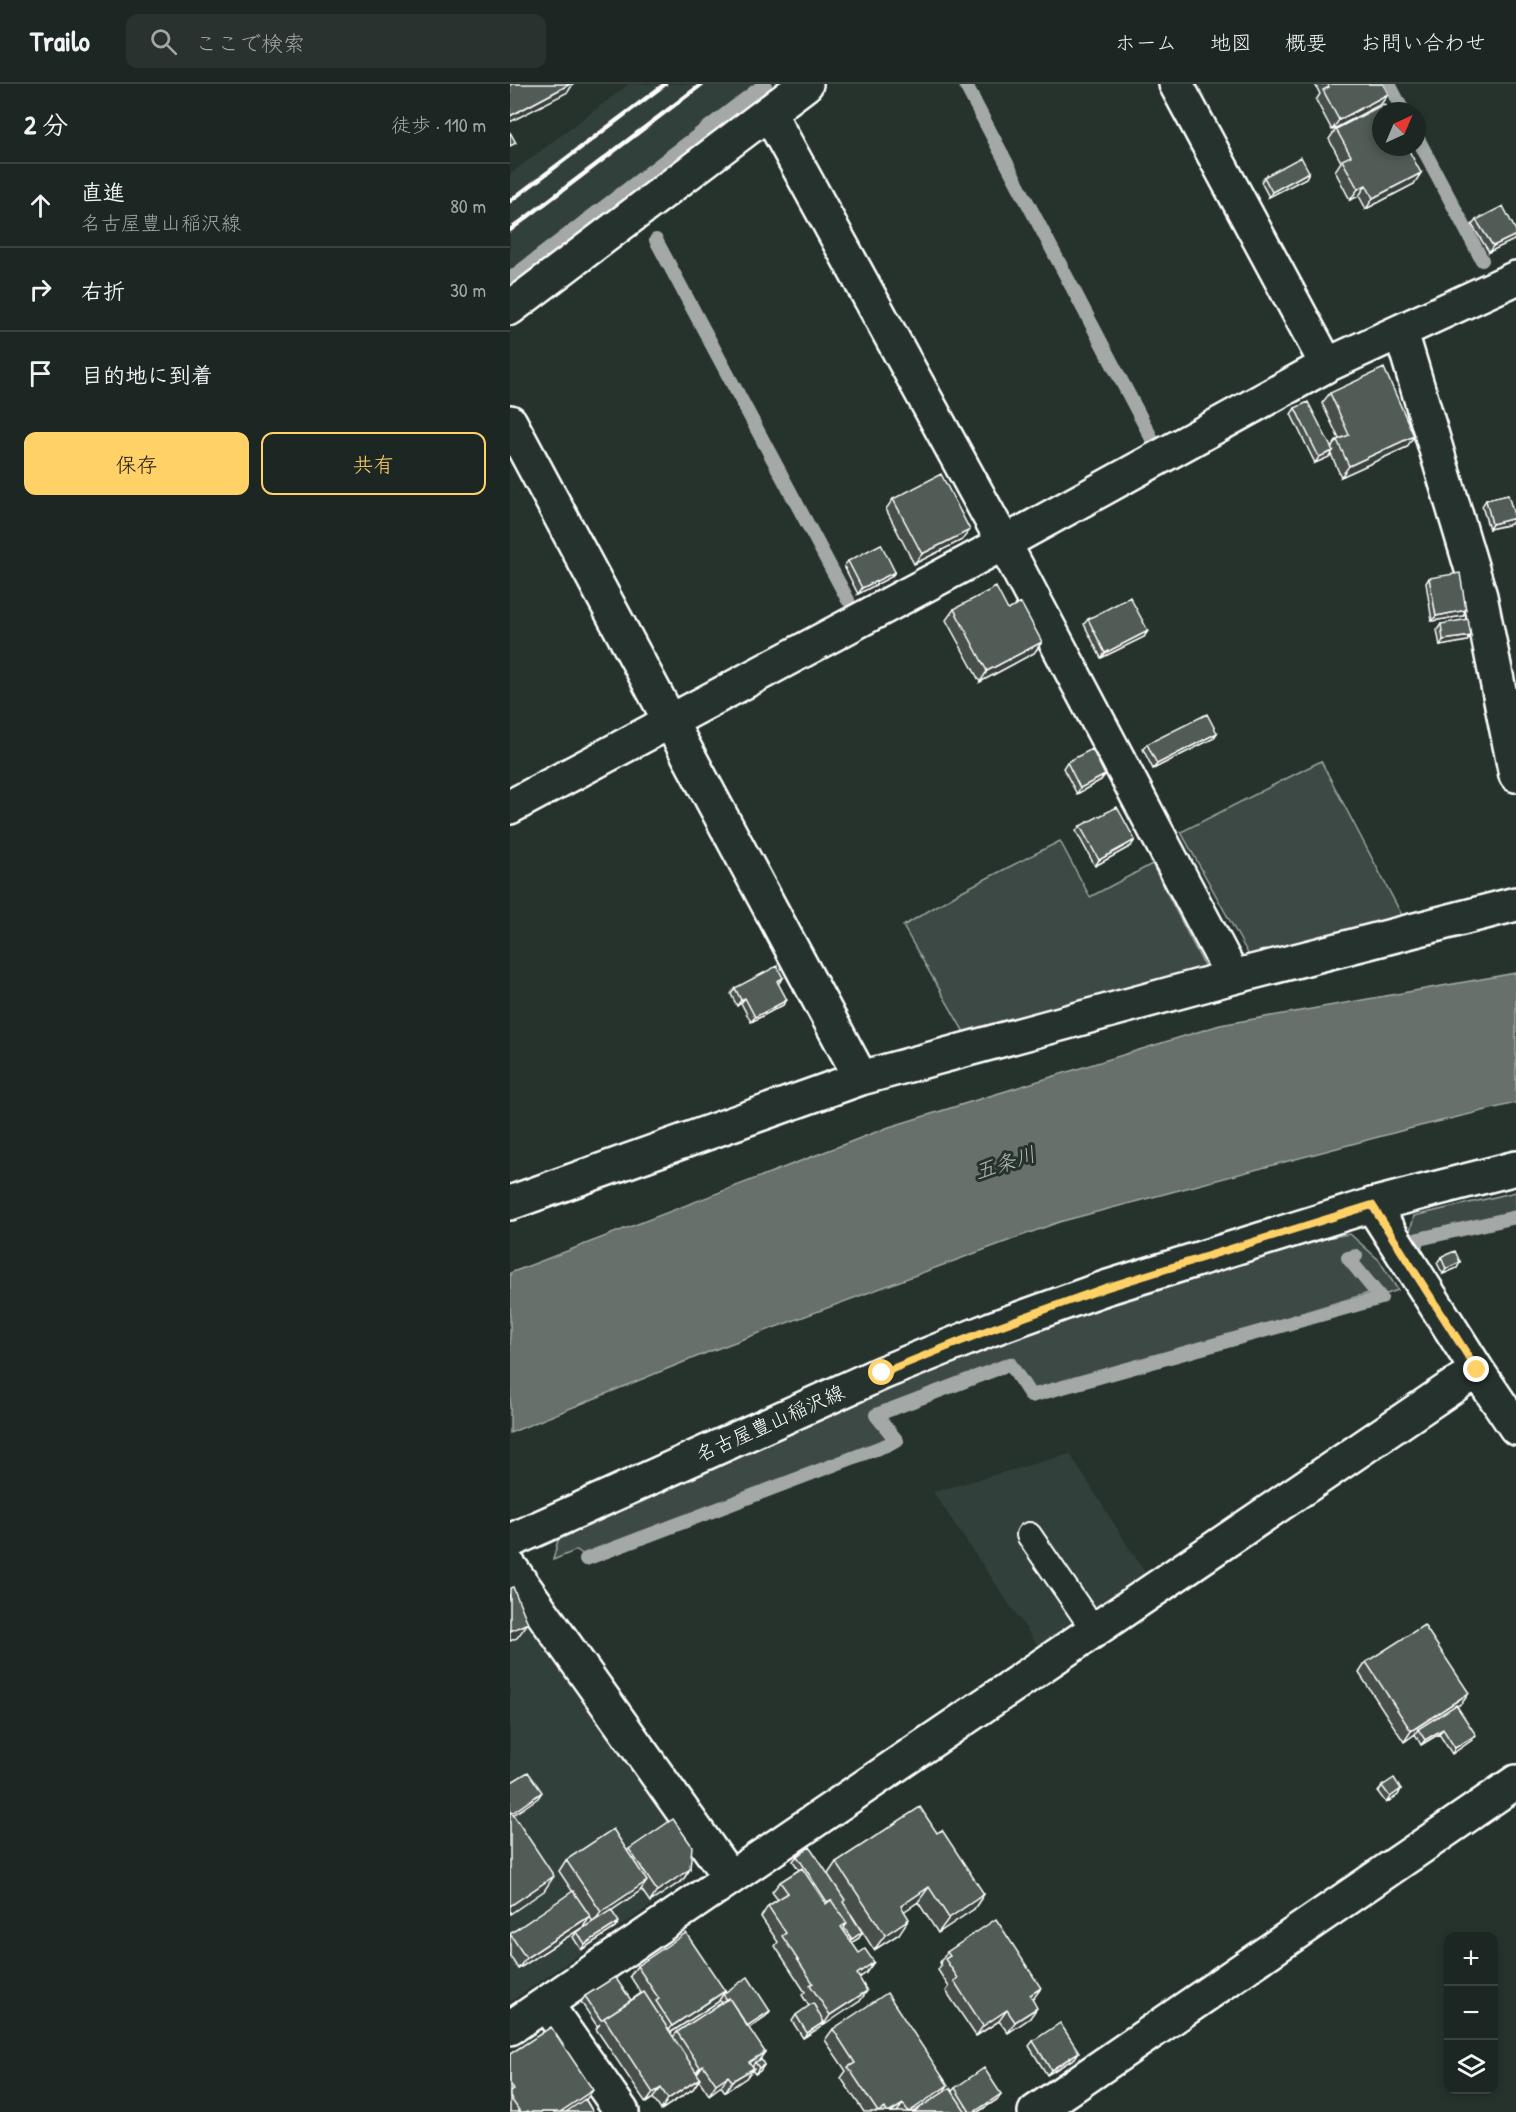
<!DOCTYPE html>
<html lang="ja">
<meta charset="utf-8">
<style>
body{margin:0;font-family:"Patrick Hand","Klee One",sans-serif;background:#29322f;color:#f1f3f6}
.controls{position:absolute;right:18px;bottom:18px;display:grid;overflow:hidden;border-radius:12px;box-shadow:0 3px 9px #0003}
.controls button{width:54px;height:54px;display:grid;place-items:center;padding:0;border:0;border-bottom:2px solid #3a4340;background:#1c2622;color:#f1f3f6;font:30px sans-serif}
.compass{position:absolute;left:862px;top:18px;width:54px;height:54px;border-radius:50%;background:#1c2622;box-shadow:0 3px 9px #0003;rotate:44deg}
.stop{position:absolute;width:18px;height:18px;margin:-14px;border:4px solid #ffd166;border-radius:50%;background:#fff}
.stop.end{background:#ffd166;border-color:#fff;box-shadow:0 2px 6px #0008}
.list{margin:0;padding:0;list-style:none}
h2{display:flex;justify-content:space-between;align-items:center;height:78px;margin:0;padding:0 24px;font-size:26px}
h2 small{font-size:20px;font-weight:400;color:#a0a5a5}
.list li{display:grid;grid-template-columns:39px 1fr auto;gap:18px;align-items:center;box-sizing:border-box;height:84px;padding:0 24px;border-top:2px solid #3a4340}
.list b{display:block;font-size:22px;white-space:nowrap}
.list p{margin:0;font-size:20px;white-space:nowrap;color:#a0a5a5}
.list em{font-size:20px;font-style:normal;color:#a0a5a5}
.actions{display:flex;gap:12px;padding:18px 24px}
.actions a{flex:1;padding:14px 0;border:2px solid #ffd166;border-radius:12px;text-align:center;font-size:21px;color:#ffd166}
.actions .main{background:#ffd166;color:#111}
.icon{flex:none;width:33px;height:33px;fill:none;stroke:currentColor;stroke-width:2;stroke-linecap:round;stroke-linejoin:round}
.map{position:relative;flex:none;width:1006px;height:2028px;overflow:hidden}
header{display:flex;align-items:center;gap:36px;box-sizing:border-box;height:84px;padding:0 30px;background:#1c2622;border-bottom:2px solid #3a4340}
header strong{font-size:28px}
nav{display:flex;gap:33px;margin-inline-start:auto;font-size:21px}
.search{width:420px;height:54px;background:#29322f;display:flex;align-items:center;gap:15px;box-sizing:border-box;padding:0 21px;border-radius:12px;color:#a0a5a5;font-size:22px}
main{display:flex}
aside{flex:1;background:#1c2622}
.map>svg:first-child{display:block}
.built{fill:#333f3a}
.green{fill:#3e4944;stroke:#9ea4a2;stroke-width:1.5}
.water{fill:#67706c;stroke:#a4a9a7;stroke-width:1.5}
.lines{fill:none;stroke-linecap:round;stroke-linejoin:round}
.stream{stroke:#a4a9a7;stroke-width:14}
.service-casing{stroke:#fff;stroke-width:28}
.minor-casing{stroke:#fff;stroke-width:38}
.secondary-casing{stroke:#fff;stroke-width:38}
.service{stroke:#26332d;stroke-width:24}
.minor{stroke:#26332d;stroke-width:33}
.secondary{stroke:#26332d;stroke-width:33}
.rail{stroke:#fff;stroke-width:4.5}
.wall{fill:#464f4b;stroke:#fff;stroke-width:1.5;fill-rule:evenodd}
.shaded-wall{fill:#39403d;stroke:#fff;stroke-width:1.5}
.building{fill:#515c57;stroke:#fff;stroke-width:1.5}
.route{stroke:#ffd166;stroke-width:8}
.labels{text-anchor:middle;stroke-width:6;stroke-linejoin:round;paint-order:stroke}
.street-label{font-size:20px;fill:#fff;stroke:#26332d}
.water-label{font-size:21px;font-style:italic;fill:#b3b8b6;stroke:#26332d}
</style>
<header>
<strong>Trailo</strong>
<div class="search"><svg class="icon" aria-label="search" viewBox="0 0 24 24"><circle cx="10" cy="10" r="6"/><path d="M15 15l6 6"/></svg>ここで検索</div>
<nav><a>ホーム</a><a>地図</a><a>概要</a><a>お問い合わせ</a></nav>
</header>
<main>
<aside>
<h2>2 分<small>徒歩 · 110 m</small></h2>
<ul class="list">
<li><svg class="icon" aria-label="ahead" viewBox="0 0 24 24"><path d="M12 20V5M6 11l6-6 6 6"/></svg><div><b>直進</b><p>名古屋豊山稲沢線</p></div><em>80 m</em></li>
<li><svg class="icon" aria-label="right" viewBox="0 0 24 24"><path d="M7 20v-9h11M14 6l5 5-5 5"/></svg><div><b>右折</b></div><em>30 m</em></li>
<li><svg class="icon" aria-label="arrive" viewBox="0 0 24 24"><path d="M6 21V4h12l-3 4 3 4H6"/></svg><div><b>目的地に到着</b></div></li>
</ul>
<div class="actions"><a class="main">保存</a><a>共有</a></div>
</aside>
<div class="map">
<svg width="1006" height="2028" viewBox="0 0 1006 2028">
<rect width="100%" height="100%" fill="#26332d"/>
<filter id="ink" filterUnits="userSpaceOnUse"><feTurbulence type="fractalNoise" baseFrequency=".0167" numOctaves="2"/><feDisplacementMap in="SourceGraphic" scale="12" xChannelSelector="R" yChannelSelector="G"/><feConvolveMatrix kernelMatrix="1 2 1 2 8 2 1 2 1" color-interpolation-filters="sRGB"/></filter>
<g filter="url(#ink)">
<path class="built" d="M 119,0 L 245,0 L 0,189 L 0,90 Z
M 560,1370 L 637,1492 L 530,1565 L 423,1408 Z
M 0,1517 L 176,1765 L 175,1798 L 0,1918 Z"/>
<path class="green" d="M 811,677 L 896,839 L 742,877 L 671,748 Z
M 550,757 L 580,813 L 642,780 L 697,887 L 458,955 L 393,842 L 450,808 Z
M 1006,1108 L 1006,1128 L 899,1151 L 904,1132 Z
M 840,1150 L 869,1176 L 888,1206 L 874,1211 L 844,1175 L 850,1174 L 847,1169 L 833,1172 L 862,1208 L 524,1309 L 501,1274 L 362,1330 L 380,1355 L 75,1472 L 67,1466 L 43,1476 L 48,1456 L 382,1304 L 516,1248 L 821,1153 Z"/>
<path class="water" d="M 1006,889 L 1006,1019 L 902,1044 L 549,1138 L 201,1267 L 0,1349 L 0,1189 L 379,1043 L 710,941 Z"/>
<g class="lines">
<path class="stream" d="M 455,0 L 641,353
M 879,0 L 893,27
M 907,53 L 972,176
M 146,156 L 338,516
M 0,195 L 255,0
M 910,1175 L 904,1163 L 909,1155 L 1006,1133
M 76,1475 L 387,1357 L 366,1331 L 500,1280 L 521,1312 L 871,1214 L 838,1174 L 846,1172"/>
<g class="service-casing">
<path id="service" d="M 519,1451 L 584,1546"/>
</g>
<g class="minor-casing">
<path id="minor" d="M 666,0 L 817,281
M 259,29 L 494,459 L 723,893
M 0,224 L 296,0
M 891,248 L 970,512 L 1006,691
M 0,338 L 351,994
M 0,723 L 494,459 L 817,281 L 1006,194
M 0,1119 L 351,994 L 723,893 L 1006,820
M 862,1121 L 967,1286 L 1006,1344
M 0,1483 L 220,1794 L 0,1944
M 220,1794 L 967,1286
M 36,1920 L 112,2028
M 525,2028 L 1006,1698"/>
</g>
<g class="secondary-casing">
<path id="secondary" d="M 0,1457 L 372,1289 L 481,1245 L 595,1204 L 862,1121 L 1006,1084"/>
</g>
<use href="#service" class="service"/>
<use href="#minor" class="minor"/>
<use href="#secondary" class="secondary"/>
<path class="rail" d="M 0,117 L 155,0
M 0,146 L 192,0"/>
</g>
<path class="wall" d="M 805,0 L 873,0 L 878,10 L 871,20 L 822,46 L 806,16 L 810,10 Z
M 826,45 L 904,100 L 856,125 L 849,112 L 840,116 L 825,87 L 831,78 L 819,55 Z
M 799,88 L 796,94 L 759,113 L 751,98 L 754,93 Z
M 966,136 L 1006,147 L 1006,152 L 1004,156 L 979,168 L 962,141 Z
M 820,309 L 897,363 L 831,393 L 821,370 L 819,373 L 805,379 L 781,330 L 785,324 L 821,364 L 827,356 L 829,355 L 812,319 Z
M 383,415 L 452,456 L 404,480 L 376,425 Z
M 976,416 L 1001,440 L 979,445 L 972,422 Z
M 338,477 L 385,488 L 381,493 L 348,510 L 334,482 Z
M 919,494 L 953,532 L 922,537 L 916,499 Z
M 444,525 L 498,526 L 532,558 L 524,569 L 470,598 L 436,536 Z
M 578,535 L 634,553 L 591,574 L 574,540 Z
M 931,540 L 961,552 L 957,557 L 930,562 L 927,546 Z
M 704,654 L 643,685 L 633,665 L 637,660 Z
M 557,678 L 591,696 L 567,710 L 553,684 Z
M 570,742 L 621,762 L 585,782 L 566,747 Z
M 273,894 L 268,900 L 273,921 L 241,938 L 231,919 L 227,922 L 221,910 L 225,904 Z
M 931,1173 L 950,1178 L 947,1184 L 933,1190 L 927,1179 Z
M 856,1578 L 959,1609 L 952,1619 L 947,1622 L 962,1656 L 942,1670 L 929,1650 L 911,1661 L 905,1650 L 894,1658 L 849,1589 Z
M 872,1702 L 891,1705 L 888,1711 L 876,1719 L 868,1708 Z
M 427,1749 L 474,1810 L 464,1825 L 428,1849 L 408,1818 L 394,1827 L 389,1850 L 364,1866 L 341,1830 L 352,1848 L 349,1854 L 342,1858 L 356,1889 L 349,1894 L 350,1917 L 293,1954 L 282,1937 L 286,1931 L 299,1922 L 292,1911 L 295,1908 L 265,1862 L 268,1858 L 251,1833 L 258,1822 L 268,1816 L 262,1808 L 270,1798 L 289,1786 L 283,1777 L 287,1772 L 318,1790 L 326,1778 Z
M 119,1765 L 180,1785 L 173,1796 L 140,1818 L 131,1805 L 130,1807 L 101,1827 L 105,1844 L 71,1866 L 63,1853 L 67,1848 L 83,1838 L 80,1833 L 73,1843 L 8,1885 L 0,1872 L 0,1850 L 63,1808 L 49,1787 L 56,1776 L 117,1767 Z
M 437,1868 L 531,1904 L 522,1915 L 520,1934 L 498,1949 L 489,1937 L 466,1952 L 436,1907 L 439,1903 L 428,1886 L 431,1881 L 430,1878 Z
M 127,1882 L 215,1907 L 260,1927 L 256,1932 L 239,1944 L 250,1975 L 254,1981 L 250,1987 L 245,1990 L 242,1986 L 236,1994 L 215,2008 L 211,2002 L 199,2011 L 189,1996 L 183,2005 L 151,2026 L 143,2014 L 136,2019 L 86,1945 L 90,1940 L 87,1942 L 71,1918 L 75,1912 L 121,1916 L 131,1909 L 120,1892 ZM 209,1916 L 212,1919 L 167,1948 L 163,1953 L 160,1949 L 208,1918 Z
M 323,1945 L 434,2008 L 442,2007 L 445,2004 L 491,2010 L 488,2015 L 468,2028 L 354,2028 L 331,1994 L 336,1987 L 315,1956 Z
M 523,1957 L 565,1974 L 537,1991 L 519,1962 Z
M 0,1970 L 76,2016 L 83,2028 L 0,2028 Z"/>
<path class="shaded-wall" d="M 60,0 L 63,0 L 58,8 L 0,38 L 0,32 Z
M 878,10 L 871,20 L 822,46 L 829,36 Z
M 799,88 L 796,94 L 759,113 L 762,108 Z
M 911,89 L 904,100 L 856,125 L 863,114 Z
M 856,101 L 849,112 L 840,116 L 848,105 Z
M 1006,151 L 1004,156 L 979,168 L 983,162 Z
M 904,352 L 897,363 L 831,393 L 839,382 Z
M 823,367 L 819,373 L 805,379 L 809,373 Z
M 1005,434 L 1001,440 L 979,445 L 982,440 Z
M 460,446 L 452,456 L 404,480 L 412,470 Z
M 385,488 L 381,493 L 348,510 L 352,504 Z
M 956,526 L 953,532 L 922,537 L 926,532 Z
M 638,547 L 634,553 L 591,574 L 595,569 Z
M 961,552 L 957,557 L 930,562 L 933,556 Z
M 532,558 L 524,569 L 470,598 L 477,587 Z
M 707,649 L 704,654 L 643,685 L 647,680 Z
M 595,691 L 591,696 L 567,710 L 570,704 Z
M 625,756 L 621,762 L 585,782 L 589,776 Z
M 235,914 L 231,919 L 227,922 L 231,916 Z
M 277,916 L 273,921 L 241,938 L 245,933 Z
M 950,1178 L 947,1184 L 933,1190 L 936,1185 Z
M 18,1539 L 7,1554 L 0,1557 L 0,1547 Z
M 959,1609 L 952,1619 L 909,1647 L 908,1645 L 905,1650 L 894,1658 L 901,1647 Z
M 933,1645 L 929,1650 L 911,1661 L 915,1656 Z
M 966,1651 L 962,1656 L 942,1670 L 945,1664 Z
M 891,1705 L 888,1711 L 876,1719 L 880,1713 Z
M 32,1708 L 28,1714 L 0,1733 L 0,1730 Z
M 180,1785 L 173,1796 L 140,1818 L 147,1807 Z
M 44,1792 L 34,1807 L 0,1830 L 0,1822 Z
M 137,1797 L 130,1807 L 83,1839 L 91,1828 Z
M 419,1803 L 408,1818 L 380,1837 L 391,1822 Z
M 474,1810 L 464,1825 L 428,1849 L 439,1834 Z
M 80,1832 L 73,1843 L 8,1885 L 16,1874 Z
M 399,1835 L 389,1850 L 364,1866 L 375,1851 Z
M 109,1838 L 105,1844 L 71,1866 L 75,1860 Z
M 352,1848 L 349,1854 L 338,1861 L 342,1855 Z
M 364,1878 L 356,1889 L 339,1901 L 347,1890 Z
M 531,1904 L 524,1914 L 512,1922 L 520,1911 Z
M 215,1907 L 208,1918 L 155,1952 L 162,1942 Z
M 357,1907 L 350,1917 L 313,1942 L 320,1931 Z
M 527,1924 L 520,1934 L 498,1949 L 505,1938 Z
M 497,1926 L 489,1937 L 466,1952 L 473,1942 Z
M 260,1927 L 256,1932 L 231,1949 L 235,1943 Z
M 314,1938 L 311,1943 L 293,1954 L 297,1949 Z
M 255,1968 L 247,1979 L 245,1978 L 243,1981 L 232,1988 L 239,1978 Z
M 569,1968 L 565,1974 L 537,1991 L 541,1986 Z
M 193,1981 L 186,1991 L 182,1993 L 190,1983 Z
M 254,1981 L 250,1987 L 245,1990 L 249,1984 Z
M 244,1984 L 236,1994 L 215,2008 L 222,1997 Z
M 218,1992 L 211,2002 L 199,2011 L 206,2000 Z
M 190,1994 L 183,2005 L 151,2026 L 158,2015 Z
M 438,2001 L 431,2012 L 407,2028 L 398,2028 Z
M 151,2004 L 143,2014 L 136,2019 L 143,2009 Z
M 83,2006 L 75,2017 L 58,2028 L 50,2028 Z
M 491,2010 L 488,2015 L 468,2028 L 464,2028 Z
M 393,2020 L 387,2028 L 380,2028 Z"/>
<path class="building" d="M 0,0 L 60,0 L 0,32 Z
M 818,0 L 873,0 L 878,10 L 829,36 L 813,6 L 819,3 Z
M 874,20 L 878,27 L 871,27 L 871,63 L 897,63 L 911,89 L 863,114 L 856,101 L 848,105 L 832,76 L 841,72 L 826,45 Z
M 0,48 L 6,59 L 0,62 Z
M 791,73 L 799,88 L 762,108 L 754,93 Z
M 993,122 L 1006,147 L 1006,151 L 983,162 L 966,136 Z
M 874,284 L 904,352 L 839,382 L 827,356 L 839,351 L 820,309 Z
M 798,318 L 823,367 L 809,373 L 785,324 Z
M 431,390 L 460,446 L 412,470 L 383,415 Z
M 998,411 L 1005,434 L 982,440 L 976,416 Z
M 371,460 L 385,488 L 352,504 L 338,477 Z
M 950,489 L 956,526 L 926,532 L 919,494 Z
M 486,503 L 498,526 L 511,519 L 532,558 L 477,587 L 444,525 Z
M 620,513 L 638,547 L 595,569 L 578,535 Z
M 958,535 L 961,552 L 933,556 L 931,540 Z
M 697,630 L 707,649 L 647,680 L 637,660 Z
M 582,665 L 595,691 L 570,704 L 557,678 Z
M 607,723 L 625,756 L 589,776 L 570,742 Z
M 267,882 L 273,894 L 267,897 L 277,916 L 245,933 L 235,914 L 231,916 L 225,904 Z
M 945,1167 L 950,1178 L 936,1185 L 931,1173 Z
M 3,1503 L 18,1539 L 0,1547 L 0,1504 Z
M 914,1541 L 959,1609 L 901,1647 L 856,1578 Z
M 946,1621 L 966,1651 L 945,1664 L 933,1645 L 915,1656 L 908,1645 Z
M 18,1688 L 32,1708 L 2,1729 L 0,1726 L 0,1699 Z
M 884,1694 L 891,1705 L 880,1713 L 872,1702 Z
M 410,1723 L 427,1749 L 432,1746 L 474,1810 L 439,1834 L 419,1803 L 391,1822 L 399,1835 L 375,1851 L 326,1778 Z
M 0,1726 L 44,1792 L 0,1822 Z
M 163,1735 L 182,1762 L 180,1785 L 147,1807 L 119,1765 Z
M 103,1745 L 137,1797 L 91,1828 L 56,1776 Z
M 300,1763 L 335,1816 L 333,1818 L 352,1848 L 342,1855 L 334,1844 L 337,1839 L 321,1816 L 317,1818 L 287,1772 Z
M 292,1784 L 316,1820 L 321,1816 L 337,1839 L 331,1843 L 349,1869 L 355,1865 L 364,1878 L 347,1890 L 357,1907 L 320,1931 L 300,1901 L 303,1899 L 272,1852 L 276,1849 L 258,1822 L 278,1809 L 270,1798 Z
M 63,1807 L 80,1832 L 16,1874 L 0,1850 Z
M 101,1826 L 109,1838 L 75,1860 L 67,1848 Z
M 486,1835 L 531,1904 L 520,1911 L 527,1924 L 505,1938 L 497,1926 L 473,1942 L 444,1897 L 448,1894 L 435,1875 L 440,1872 L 437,1868 Z
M 176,1849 L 215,1907 L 162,1942 L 146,1917 L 149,1915 L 127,1882 Z
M 105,1893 L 121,1916 L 91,1936 L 75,1912 Z
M 238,1893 L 260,1927 L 237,1942 L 219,1914 L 217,1916 L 213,1910 Z
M 134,1908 L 190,1994 L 158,2015 L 151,2004 L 143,2009 L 94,1934 Z
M 377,1909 L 438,2001 L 399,2028 L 393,2020 L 380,2028 L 377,2028 L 375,2024 L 368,2028 L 338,1983 L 345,1979 L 323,1945 Z
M 219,1914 L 255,1968 L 239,1978 L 244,1984 L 222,1997 L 218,1992 L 206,2000 L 193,1981 L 190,1983 L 167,1948 Z
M 303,1919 L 314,1938 L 297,1949 L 286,1931 Z
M 550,1939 L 569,1968 L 541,1986 L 523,1957 Z
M 41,1943 L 83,2006 L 50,2028 L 18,2028 L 17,2027 L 15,2028 L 10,2028 L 0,2013 L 0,2008 L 3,2006 L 0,2001 L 0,1970 Z
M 251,1975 L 254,1981 L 249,1984 L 245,1978 Z
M 474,1984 L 491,2010 L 464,2028 L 460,2028 L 445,2004 Z
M 440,2004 L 456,2028 L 403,2028 Z
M 75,2015 L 83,2028 L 56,2028 Z"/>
</g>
<g class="lines" filter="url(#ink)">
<path class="route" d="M 372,1289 L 481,1245 L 595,1204 L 862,1121 L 967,1286"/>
</g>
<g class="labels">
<g class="street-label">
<text transform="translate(260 1339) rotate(-24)" y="7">名古屋豊山稲沢線</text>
</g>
<g class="water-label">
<text transform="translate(495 1079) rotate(-18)" y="7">五条川</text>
</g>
</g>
</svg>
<div class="controls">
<button>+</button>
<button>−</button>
<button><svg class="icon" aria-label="layers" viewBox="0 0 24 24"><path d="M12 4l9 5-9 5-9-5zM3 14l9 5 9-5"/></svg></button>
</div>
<svg class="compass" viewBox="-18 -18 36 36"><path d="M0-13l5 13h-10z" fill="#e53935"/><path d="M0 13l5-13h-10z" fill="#a0a5a5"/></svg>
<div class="stop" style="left:372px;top:1289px"></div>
<div class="stop end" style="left:967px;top:1286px"></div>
</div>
</main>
